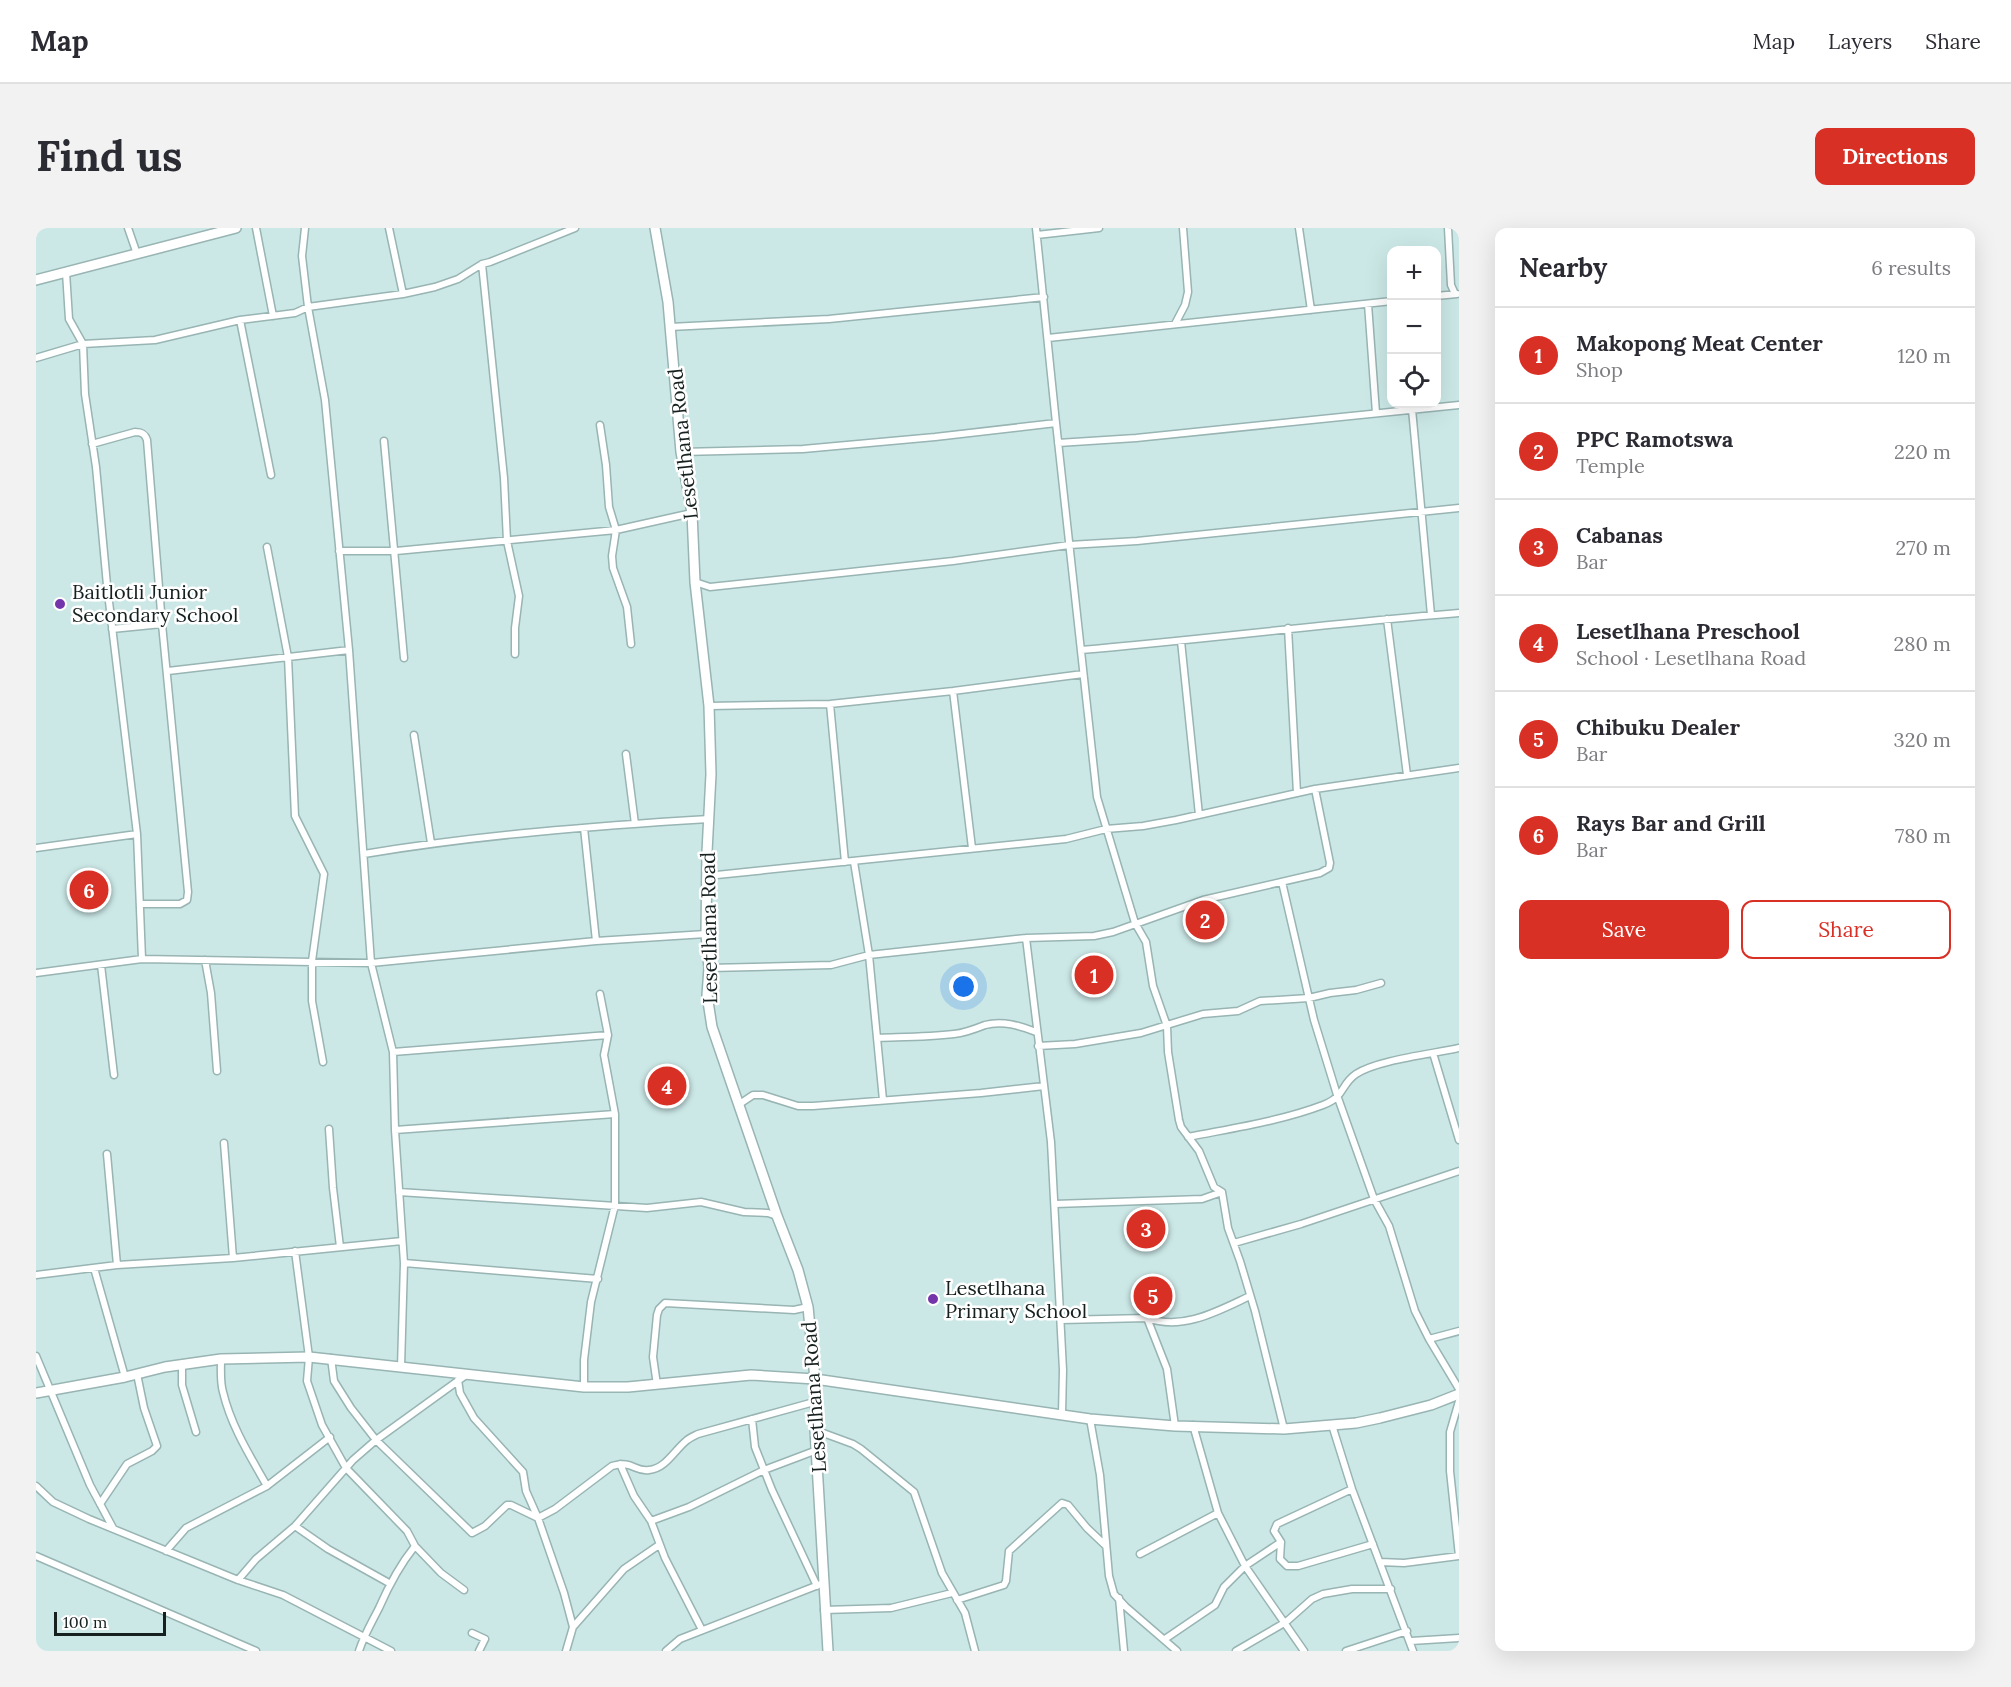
<!DOCTYPE html>
<meta charset="utf-8">
<style>
body{margin:0;font-family:Lora,serif;background:#f2f2f3;color:#2b2b33}
.controls{position:absolute;right:18px;top:18px;display:grid;overflow:hidden;border-radius:12px;box-shadow:0 6px 24px #0002}
.controls button{width:54px;height:54px;display:grid;place-items:center;padding:0;border:0;border-bottom:2px solid #e1e1e2;background:#fff;color:#2b2b33;font:30px sans-serif}
.scale{position:absolute;left:18px;bottom:15px;width:112px;box-sizing:border-box;padding-left:6px;border:3px solid #15201f;border-top:0;font-size:16px;line-height:21px;white-space:nowrap;color:#15201f;-webkit-text-stroke:4px #fff;paint-order:stroke}
.you{position:absolute;left:928px;top:759px;width:21px;height:21px;margin:-15px;border:4px solid #fff;border-radius:50%;background:#1a73e8;box-shadow:0 0 0 9px #1a73e833}
.badge{display:grid;place-items:center;width:39px;height:39px;border-radius:50%;background:#d93025;color:#fff;font-size:20px;font-weight:700}
.pin{position:absolute;translate:-50% -50%;border:3px solid #fff;box-shadow:0 2px 6px #0006}
.list{margin:0;padding:0;list-style:none}
h2{display:flex;justify-content:space-between;align-items:center;height:78px;margin:0;padding:0 24px;font-size:26px}
h2 small{font-size:20px;font-weight:400;color:#7c7c81}
.list li{display:grid;grid-template-columns:39px 1fr auto;gap:18px;align-items:center;box-sizing:border-box;height:96px;padding:0 24px;border-top:2px solid #e1e1e2}
.list b{display:block;font-size:22px;white-space:nowrap}
.list p{margin:0;font-size:20px;white-space:nowrap;color:#7c7c81}
.list em{font-size:20px;font-style:normal;color:#7c7c81}
.actions{display:flex;gap:12px;padding:18px 24px}
.actions a{flex:1;padding:14px 0;border:2px solid #d93025;border-radius:12px;text-align:center;font-size:21px;color:#d93025}
.actions .main{background:#d93025;color:#fff}
.icon{flex:none;width:33px;height:33px;fill:none;stroke:currentColor;stroke-width:2;stroke-linecap:round;stroke-linejoin:round}
.map{position:relative;flex:none;width:1423px;height:1423px;overflow:hidden;border-radius:12px}
header{display:flex;align-items:center;gap:36px;box-sizing:border-box;height:84px;padding:0 30px;background:#fff;border-bottom:2px solid #e1e1e2}
header strong{font-size:28px}
nav{display:flex;gap:33px;margin-inline-start:auto;font-size:21px}
.intro{display:flex;align-items:center;justify-content:space-between;box-sizing:border-box;height:144px;padding:0 36px}
h1{margin:0;font-size:42px}
.button{padding:15px 27px;border-radius:12px;background:#d93025;color:#fff;font-size:21px;font-weight:700}
main{display:flex;gap:36px;padding:0 36px}
aside{flex:1;background:#fff;border-radius:12px;box-shadow:0 6px 24px #0002}
.map>svg:first-child{display:block}
.lines{fill:none;stroke-linecap:round;stroke-linejoin:round}
.street-casing{stroke:#98b4b3;stroke-width:9}
.secondary-casing{stroke:#98b4b3;stroke-width:12}
.street{stroke:#fff;stroke-width:6}
.secondary{stroke:#fff;stroke-width:9}
.poi-dot{fill:#7535aa;stroke:#fff;stroke-width:2}
.labels{text-anchor:middle;stroke-width:5;stroke-linejoin:round;paint-order:stroke}
.street-label{font-size:20px;fill:#15201f;stroke:#fff}
.poi-label{font-size:20px;fill:#15201f;stroke:#fff;text-anchor:start}
</style>
<header>
<strong>Map</strong>
<nav><a>Map</a><a>Layers</a><a>Share</a></nav>
</header>
<div class="intro"><h1>Find us</h1><a class="button">Directions</a></div>
<main>
<div class="map">
<svg width="1423" height="1423" viewBox="0 0 1423 1423">
<rect width="100%" height="100%" fill="#cbe8e7"/>
<g class="lines">
<g class="street-casing">
<path id="street" d="M 92,0 L 101,26
M 220,0 L 237,88
M 269,0 L 266,28 L 272,79 L 289,172 L 313,422 L 335,735 L 357,824 L 359,902 L 368,1035 L 365,1139
M 353,0 L 367,66
M 1000,0 L 1020,195 L 1061,569 L 1099,695 L 1110,714 L 1117,758 L 1131,798 L 1132,824 L 1143,892 L 1145,899 L 1163,923 L 1178,959 L 1186,964 L 1192,1000 L 1204,1033 L 1219,1083 L 1248,1201
M 1263,0 L 1275,82
M 1412,0 L 1415,57 L 1419,66
M 1001,7 L 1063,0
M 446,36 L 468,250 L 471,313 L 483,368 L 479,400 L 479,426
M 30,44 L 33,91 L 47,116 L 49,166 L 60,239 L 71,357 L 101,606 L 106,731
M 1400,68 L 1421,66
M 1332,76 L 1340,185
M 204,92 L 235,247
M 1139,96 L 1149,77 L 1152,64 L 1147,0
M 634,99 L 793,91 L 1008,69
M 1012,110 L 1356,73
M 0,130 L 47,116 L 119,112 L 204,92 L 259,85 L 272,79 L 367,66 L 399,59 L 422,51 L 446,36 L 454,34 L 539,0
M 1376,181 L 1395,387
M 564,197 L 570,237 L 573,279 L 580,302 L 576,328 L 577,340 L 591,379 L 595,416
M 348,213 L 368,430
M 1022,215 L 1100,210 L 1423,177
M 56,216 L 99,204 C 106,204 109,206 111,212 L 126,396 L 76,401
M 645,224 L 767,221 L 899,209 L 1020,195
M 231,319 L 252,429 L 259,588 L 288,646 L 276,733 L 276,773 L 287,834
M 303,323 L 360,323 L 580,302 L 656,285
M 659,354 L 674,359 L 917,333 L 1033,317 L 1101,313 L 1423,280
M 1351,391 L 1371,547
M 1252,400 L 1261,565
M 1145,413 L 1163,587
M 1045,422 C 1171,411 1297,395 1423,385
M 132,443 L 313,422
M 917,463 L 936,620
M 794,476 L 809,634
M 673,478 L 794,476 L 917,463 L 1047,446
M 378,507 L 395,615
M 590,526 L 599,596
M 548,600 L 560,713
M 0,620 L 101,606
M 328,626 C 442,607 558,598 673,591
M 818,634 L 833,727 L 847,872
M 671,648 L 1030,611 L 1070,601 L 1107,598 L 1140,592 L 1279,561 L 1423,540
M 1246,654 L 1278,792 L 1302,870 L 1338,971 L 1353,998 L 1379,1083 L 1393,1111 L 1423,1161
M 104,676 L 144,676 L 151,672 L 152,664 L 126,396
M 990,710 L 1015,914 L 1027,1142 L 1026,1186
M 169,732 L 175,765 L 181,843
M 65,737 L 78,847
M 673,740 L 795,737 L 833,727 L 990,710 L 1058,708 L 1077,704 L 1167,672 L 1284,645 L 1293,640 L 1294,635 L 1279,561
M 0,745 L 106,731 L 335,735 L 560,713 L 670,706
M 842,810 C 867,809 892,809 918,806 C 929,805 939,801 949,797 C 967,792 984,798 1000,804
M 1002,818 L 1039,816 L 1105,805 L 1167,786 L 1202,783 L 1224,773 L 1273,770 L 1294,765 L 1320,762 L 1345,755
M 357,824 L 572,807
M 1397,825 L 1423,912
M 702,877 L 717,867 L 727,867 L 762,878 L 777,878 L 945,865 L 1008,858
M 293,901 L 297,960 L 304,1019
M 359,902 L 579,886
M 1152,909 C 1197,900 1245,893 1287,877 C 1310,868 1304,857 1320,846 C 1341,832 1396,826 1423,820
M 188,915 L 197,1030
M 71,926 L 81,1037
M 363,964 L 611,980 L 665,974 L 708,984 L 732,985 L 741,988
M 1019,976 L 1166,971 L 1186,964
M 1198,1015 L 1265,996 L 1423,943
M 259,1023 L 273,1129 L 271,1153 L 286,1197 L 310,1240 L 371,1303 L 379,1318 L 405,1345 L 428,1362
M 368,1035 L 562,1051
M 58,1040 L 89,1149
M 0,1047 L 81,1037 L 197,1030 L 366,1013
M 1111,1090 C 1147,1103 1182,1083 1214,1068
M 1025,1092 L 1111,1090 L 1131,1141 L 1139,1198
M 1393,1111 L 1423,1103
M 0,1128 L 54,1257 L 77,1300
M 295,1130 L 298,1153 L 315,1180 L 340,1212 L 436,1305 L 449,1298 L 471,1277 L 475,1277 L 502,1290 L 519,1281 L 576,1238 C 597,1232 598,1244 613,1242 C 629,1241 638,1223 650,1213 C 653,1210 658,1208 662,1206 L 778,1174
M 185,1131 C 185,1142 184,1154 187,1164 C 195,1198 214,1228 231,1258
M 146,1137 L 146,1157 L 160,1204
M 422,1152 L 424,1165 L 438,1190 L 487,1244 L 490,1263 L 502,1290 L 528,1365 L 537,1399 L 530,1423
M 621,1157 L 617,1129 L 621,1087 L 623,1081 L 629,1075 L 758,1082 L 772,1079
M 548,1159 L 548,1132 L 555,1074 L 579,977 L 579,886 L 568,827 L 572,807 L 564,766
M 1423,1173 L 1414,1204 L 1414,1243 L 1423,1328
M 716,1191 L 719,1219 L 736,1262 L 781,1358
M 1054,1191 L 1064,1247 L 1073,1348 L 1078,1366 L 1090,1379 L 1141,1423
M 1157,1197 L 1182,1285 L 1209,1338 L 1268,1423
M 1296,1197 L 1316,1261 L 1377,1423
M 779,1202 L 817,1216 L 825,1221 L 878,1264 L 906,1345 L 929,1385 L 939,1423
M 584,1236 L 598,1268 L 615,1293 L 629,1330 L 666,1402
M 0,1258 L 17,1274 L 53,1291 L 202,1352 L 247,1367 L 355,1423
M 1316,1261 L 1241,1296 L 1238,1303 L 1245,1314 L 1244,1331 L 1251,1338 L 1262,1338 L 1337,1316
M 64,1276 L 91,1236 L 116,1223 L 121,1218 L 108,1180 L 101,1146
M 615,1293 L 653,1279 L 728,1242 L 781,1222
M 259,1298 L 292,1321 L 353,1355
M 130,1323 L 150,1300 L 231,1258 L 294,1209
M 1104,1326 L 1182,1285
M 0,1328 L 220,1423
M 1344,1334 L 1368,1335 L 1423,1328
M 202,1352 L 220,1331 L 259,1298 L 317,1232 L 340,1212 L 430,1147
M 1083,1370 L 1088,1423
M 921,1372 L 968,1357 L 970,1353 L 973,1323 L 1026,1275 L 1032,1277 L 1051,1300 L 1070,1318
M 788,1382 L 855,1380 L 916,1365
M 537,1399 L 588,1341 L 623,1317
M 436,1405 L 449,1411 L 443,1423
M 1129,1411 L 1179,1377 L 1188,1359 L 1209,1338 L 1245,1314
M 1375,1413 L 1423,1410
M 323,1423 C 328,1407 336,1394 343,1380 C 353,1357 363,1338 379,1318
M 630,1423 L 644,1411 L 785,1356
M 1200,1423 L 1250,1394 L 1276,1371 L 1287,1366 L 1316,1361 L 1355,1361
M 1310,1423 L 1371,1403"/>
</g>
<g class="secondary-casing">
<path id="secondary" d="M 619,0 L 632,74 L 645,224 L 656,285 L 659,354 L 673,478 L 675,546 L 671,624 L 670,706 L 673,740 L 671,767 L 676,799 L 741,988 L 762,1042 L 772,1079 L 779,1151 L 779,1202 L 792,1423
M 0,52 L 200,0
M 0,1165 L 89,1149 L 129,1139 L 185,1131 L 273,1129 L 548,1159 L 592,1159 L 715,1147 L 779,1151 L 1054,1191 L 1139,1198 L 1248,1201 L 1320,1195 L 1344,1190 L 1395,1177 L 1423,1166"/>
</g>
<use href="#street" class="street"/>
<use href="#secondary" class="secondary"/>
</g>
<g class="poi-dot">
<circle cx="24" cy="376" r="6"/>
<circle cx="897" cy="1071" r="6"/>
</g>
<g class="labels">
<g class="street-label">
<text transform="translate(647 216) rotate(-96)" y="7">Lesetlhana Road</text>
<text transform="translate(673 700) rotate(-91)" y="7">Lesetlhana Road</text>
<text transform="translate(778 1169) rotate(-94)" y="7">Lesetlhana Road</text>
</g>
<g class="poi-label">
<text x="36" y="371">Baitlotli Junior<tspan x="36" dy="23">Secondary School</tspan></text>
<text x="909" y="1067">Lesetlhana<tspan x="909" dy="23">Primary School</tspan></text>
</g>
</g>
</svg>
<div class="controls">
<button>+</button>
<button>−</button>
<button><svg class="icon" aria-label="locate" viewBox="0 0 24 24"><circle cx="12" cy="12" r="6"/><path d="M12 2v4M12 18v4M2 12h4M18 12h4"/></svg></button>
</div>
<div class="scale">100 m</div>
<div class="you"></div>
<div class="pin badge" style="left:1058px;top:747px">1</div>
<div class="pin badge" style="left:1169px;top:692px">2</div>
<div class="pin badge" style="left:1110px;top:1001px">3</div>
<div class="pin badge" style="left:631px;top:858px">4</div>
<div class="pin badge" style="left:1117px;top:1068px">5</div>
<div class="pin badge" style="left:53px;top:662px">6</div>
</div>
<aside>
<h2>Nearby<small>6 results</small></h2>
<ul class="list">
<li><span class="badge">1</span><div><b>Makopong Meat Center</b><p>Shop</p></div><em>120 m</em></li>
<li><span class="badge">2</span><div><b>PPC Ramotswa</b><p>Temple</p></div><em>220 m</em></li>
<li><span class="badge">3</span><div><b>Cabanas</b><p>Bar</p></div><em>270 m</em></li>
<li><span class="badge">4</span><div><b>Lesetlhana Preschool</b><p>School · Lesetlhana Road</p></div><em>280 m</em></li>
<li><span class="badge">5</span><div><b>Chibuku Dealer</b><p>Bar</p></div><em>320 m</em></li>
<li><span class="badge">6</span><div><b>Rays Bar and Grill</b><p>Bar</p></div><em>780 m</em></li>
</ul>
<div class="actions"><a class="main">Save</a><a>Share</a></div>
</aside>
</main>
